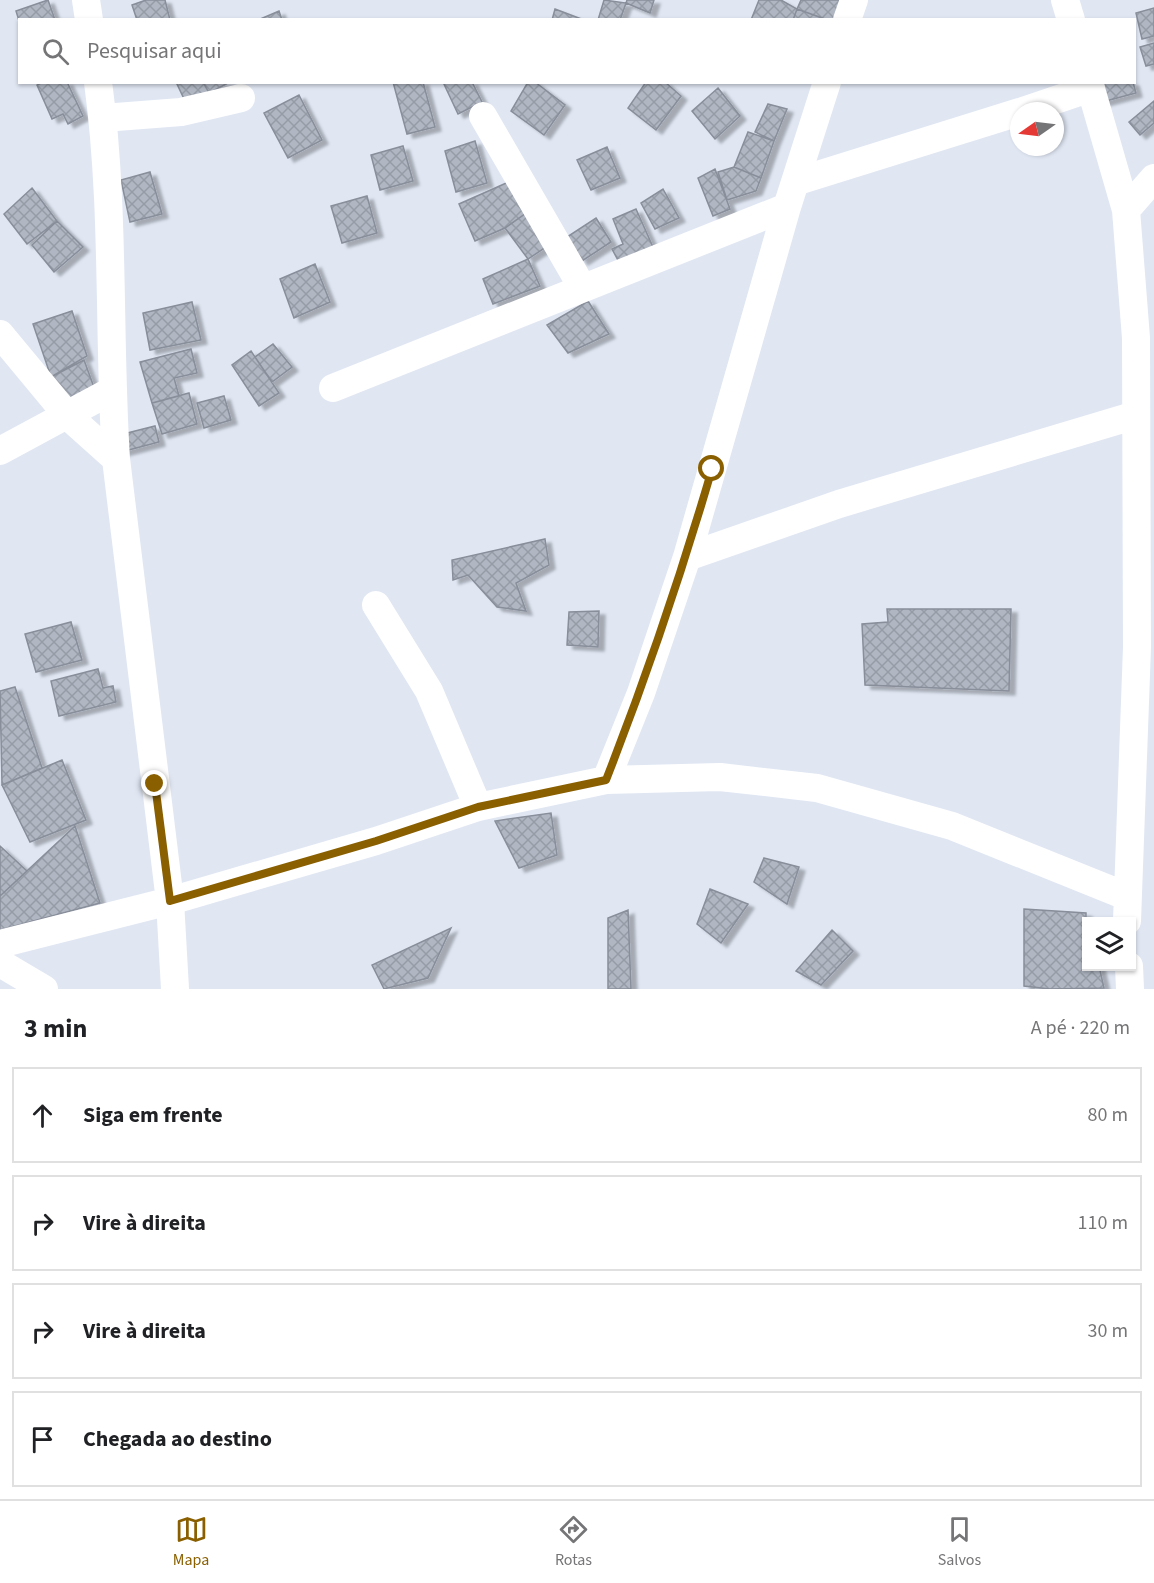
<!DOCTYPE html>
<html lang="pt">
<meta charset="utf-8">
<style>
body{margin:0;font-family:"Source Sans 3",sans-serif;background:#f6f6f6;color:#202124}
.controls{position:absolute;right:18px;bottom:18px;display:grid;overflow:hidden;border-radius:0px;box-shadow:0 2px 4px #0004}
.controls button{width:54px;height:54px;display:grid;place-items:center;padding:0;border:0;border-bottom:2px solid #e0e0e0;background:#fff;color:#202124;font:30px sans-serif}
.compass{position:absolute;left:1010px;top:102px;width:54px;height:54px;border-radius:50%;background:#fff;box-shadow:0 2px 4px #0004;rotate:256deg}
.stop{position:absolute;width:18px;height:18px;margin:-14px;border:4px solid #895f00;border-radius:50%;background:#fff}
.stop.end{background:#895f00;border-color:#fff;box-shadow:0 2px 6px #0008}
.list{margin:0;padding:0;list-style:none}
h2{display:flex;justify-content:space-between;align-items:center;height:78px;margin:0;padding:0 24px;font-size:26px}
h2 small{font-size:20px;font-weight:400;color:#757577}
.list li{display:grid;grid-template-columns:39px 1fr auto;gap:18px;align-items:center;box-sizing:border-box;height:96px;margin:0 12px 12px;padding:0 12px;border:2px solid #e0e0e0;border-radius:0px}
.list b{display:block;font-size:22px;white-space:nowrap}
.list em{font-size:20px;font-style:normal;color:#757577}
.icon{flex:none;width:33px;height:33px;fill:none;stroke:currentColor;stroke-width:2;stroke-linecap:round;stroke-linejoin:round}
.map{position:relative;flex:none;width:1154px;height:989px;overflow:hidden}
.search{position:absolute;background:#fff;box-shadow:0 2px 4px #0004;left:18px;right:18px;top:18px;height:66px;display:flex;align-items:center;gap:15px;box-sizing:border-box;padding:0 21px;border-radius:0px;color:#757577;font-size:22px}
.sheet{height:510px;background:#fff}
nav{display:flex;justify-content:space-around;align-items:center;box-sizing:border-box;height:84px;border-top:2px solid #e0e0e0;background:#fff;font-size:16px;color:#757577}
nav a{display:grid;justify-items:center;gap:3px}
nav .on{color:#895f00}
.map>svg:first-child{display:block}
.building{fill:url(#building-cross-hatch);stroke:#888e9a;stroke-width:1.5;filter:url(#shadow)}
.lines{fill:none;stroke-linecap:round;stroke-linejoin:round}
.minor{stroke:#fff;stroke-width:28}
.route{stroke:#895f00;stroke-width:8}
</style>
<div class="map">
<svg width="1154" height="989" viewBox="0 0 1154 989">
<defs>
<pattern id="building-cross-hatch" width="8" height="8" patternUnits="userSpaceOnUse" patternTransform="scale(1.5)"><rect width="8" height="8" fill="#b0b7c3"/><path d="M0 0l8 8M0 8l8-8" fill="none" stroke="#969ca6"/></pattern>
<filter id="shadow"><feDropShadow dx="6" dy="4" stdDeviation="1.5" flood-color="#0004"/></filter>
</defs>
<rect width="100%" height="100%" fill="#e0e7f3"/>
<path class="building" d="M 48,0 L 55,20 L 20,20 L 20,24 L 16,11 Z
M 146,0 L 165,0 L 170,20 L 137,20 L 132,5 Z
M 604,0 L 626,3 L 620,20 L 598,20 Z
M 627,0 L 654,0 L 650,13 L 626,3 Z
M 759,0 L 781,0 L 797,9 L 793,20 L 751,20 Z
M 801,0 L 846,0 L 840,20 L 828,20 L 797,9 Z
M 1154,8 L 1154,36 L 1142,39 L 1136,13 Z
M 555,9 L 584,20 L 552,20 Z
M 797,9 L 822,18 L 821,20 L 793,20 Z
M 279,11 L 282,20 L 258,20 Z
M 1154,43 L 1154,64 L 1146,66 L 1140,47 Z
M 43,82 L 67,82 L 83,116 L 68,124 L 63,114 L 52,119 L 37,85 Z
M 176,82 L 203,82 L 209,93 L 186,103 Z
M 203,82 L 230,82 L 209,93 Z
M 393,82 L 423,82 L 435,127 L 407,134 Z
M 443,82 L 472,82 L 482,102 L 458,114 Z
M 528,82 L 535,82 L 565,105 L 544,135 L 511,111 Z
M 646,82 L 665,82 L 681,96 L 656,130 L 628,108 Z
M 1097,82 L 1133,82 L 1136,93 L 1102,102 Z
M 718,88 L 740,116 L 715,139 L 692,111 Z
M 299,95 L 322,140 L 288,158 L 264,113 Z
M 1154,101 L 1154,123 L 1140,135 L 1129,122 Z
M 768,104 L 787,109 L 774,141 L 755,132 Z
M 748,132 L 774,141 L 761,178 L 734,167 Z
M 475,141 L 487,183 L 456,192 L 445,151 Z
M 403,146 L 413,181 L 380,190 L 371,155 Z
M 607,147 L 620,178 L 591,190 L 577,160 Z
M 734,167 L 761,178 L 756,191 L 727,200 L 718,172 Z
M 715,169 L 730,209 L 713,216 L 698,178 Z
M 150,172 L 162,214 L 130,222 L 121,180 Z
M 511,181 L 529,211 L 505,228 L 475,241 L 459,204 Z
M 32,188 L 57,221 L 27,244 L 4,214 Z
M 663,189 L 679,218 L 655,229 L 641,203 Z
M 367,196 L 377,233 L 342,243 L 331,206 Z
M 636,209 L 653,247 L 619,262 L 612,249 L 623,244 L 613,219 Z
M 529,211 L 552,243 L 528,259 L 505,228 Z
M 596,218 L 611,242 L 582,261 L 567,237 Z
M 57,221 L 83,247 L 54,272 L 32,245 Z
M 528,259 L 540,286 L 493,304 L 483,279 Z
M 315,264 L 330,302 L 294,318 L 280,279 Z
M 588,301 L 609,334 L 568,353 L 547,325 Z
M 192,302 L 201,340 L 150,350 L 143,313 Z
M 72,311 L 87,356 L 51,377 L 33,324 Z
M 273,344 L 292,367 L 272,382 L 255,357 Z
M 191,349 L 197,373 L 174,378 L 179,396 L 152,403 L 140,362 Z
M 251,351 L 279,393 L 259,406 L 232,365 Z
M 84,360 L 95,390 L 70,402 L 51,377 Z
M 189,393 L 197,424 L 162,434 L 152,403 Z
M 224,396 L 231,420 L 204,428 L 197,403 Z
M 155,426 L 159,442 L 121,452 L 119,435 Z
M 545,539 L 549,565 L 516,583 L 526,611 L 497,607 L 468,575 L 453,580 L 452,560 Z
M 887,609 L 1011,609 L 1009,691 L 865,685 L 862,624 L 888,622 Z
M 599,611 L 598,647 L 567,645 L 569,612 Z
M 71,622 L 82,660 L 36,672 L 25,634 Z
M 98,669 L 103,688 L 113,686 L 116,702 L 59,716 L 51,681 Z
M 15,687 L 42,768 L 2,785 L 0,691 Z
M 62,760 L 86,820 L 30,842 L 2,785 Z
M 551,813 L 557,855 L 519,868 L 495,821 Z
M 75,826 L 100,903 L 0,930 L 0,896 Z
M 0,846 L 27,871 L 0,896 Z
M 764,858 L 799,867 L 787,904 L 754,882 Z
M 710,889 L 748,904 L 721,943 L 697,924 Z
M 1024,909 L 1086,913 L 1086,966 L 1099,966 L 1104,988 L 1050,989 L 1024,986 Z
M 628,910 L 631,989 L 608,989 L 608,918 Z
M 451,928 L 428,978 L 384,989 L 372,965 Z
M 832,930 L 853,951 L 821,985 L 796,971 Z"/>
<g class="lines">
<path class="minor" d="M 86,0 L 89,20
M 1065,0 L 1071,20
M 847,20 L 854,0
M 98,82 C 115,207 108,333 116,459 L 170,901 L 175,989
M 1089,82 L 1126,210 L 1136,338 L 1137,647 L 1127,921
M 1023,111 L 1091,88
M 483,116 L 582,287
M 103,118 L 181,112 L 241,98
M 795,182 L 1019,112
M 1126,210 L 1154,178
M 0,334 L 68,416 L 116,459
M 333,388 L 787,207
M 0,451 L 111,391
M 687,557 L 839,504 L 1136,415
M 376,605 L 429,691 L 478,807
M 606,780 L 641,693 L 687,557 L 787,207 L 827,82
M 0,944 L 170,901 L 376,841 L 478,807 L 606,780 L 720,777 L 817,788 L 952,826 L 1126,896
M 0,963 L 44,989
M 1129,966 L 1130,989"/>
</g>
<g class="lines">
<path class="route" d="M 155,784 L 170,901 L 376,841 L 478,807 L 606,780 C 646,678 681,575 712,469"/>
</g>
</svg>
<div class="controls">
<button><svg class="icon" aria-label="layers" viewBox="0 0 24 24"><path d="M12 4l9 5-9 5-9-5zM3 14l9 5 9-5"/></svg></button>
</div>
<svg class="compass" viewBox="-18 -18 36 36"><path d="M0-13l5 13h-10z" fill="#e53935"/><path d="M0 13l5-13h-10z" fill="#757577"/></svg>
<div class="stop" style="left:712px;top:469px"></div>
<div class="stop end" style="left:155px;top:784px"></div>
<div class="search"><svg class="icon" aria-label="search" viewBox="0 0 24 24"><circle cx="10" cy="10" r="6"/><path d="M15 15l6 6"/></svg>Pesquisar aqui</div>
</div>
<section class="sheet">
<h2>3 min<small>A pé · 220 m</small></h2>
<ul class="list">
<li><svg class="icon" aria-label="ahead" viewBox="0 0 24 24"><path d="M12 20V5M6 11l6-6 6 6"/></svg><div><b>Siga em frente</b></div><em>80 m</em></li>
<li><svg class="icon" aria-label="right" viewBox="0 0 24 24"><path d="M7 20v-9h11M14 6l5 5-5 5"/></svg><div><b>Vire à direita</b></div><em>110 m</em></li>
<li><svg class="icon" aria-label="right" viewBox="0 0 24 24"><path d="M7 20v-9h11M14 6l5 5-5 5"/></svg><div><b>Vire à direita</b></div><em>30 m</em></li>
<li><svg class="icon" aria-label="arrive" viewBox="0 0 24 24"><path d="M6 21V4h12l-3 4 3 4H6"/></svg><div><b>Chegada ao destino</b></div></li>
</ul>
</section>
<nav>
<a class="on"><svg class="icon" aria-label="map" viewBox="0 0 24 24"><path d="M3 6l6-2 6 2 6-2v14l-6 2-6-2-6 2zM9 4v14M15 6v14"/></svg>Mapa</a>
<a><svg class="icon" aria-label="directions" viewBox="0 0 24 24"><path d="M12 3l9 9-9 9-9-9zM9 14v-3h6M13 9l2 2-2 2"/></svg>Rotas</a>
<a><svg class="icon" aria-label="saved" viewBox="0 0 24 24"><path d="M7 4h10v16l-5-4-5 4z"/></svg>Salvos</a>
</nav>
